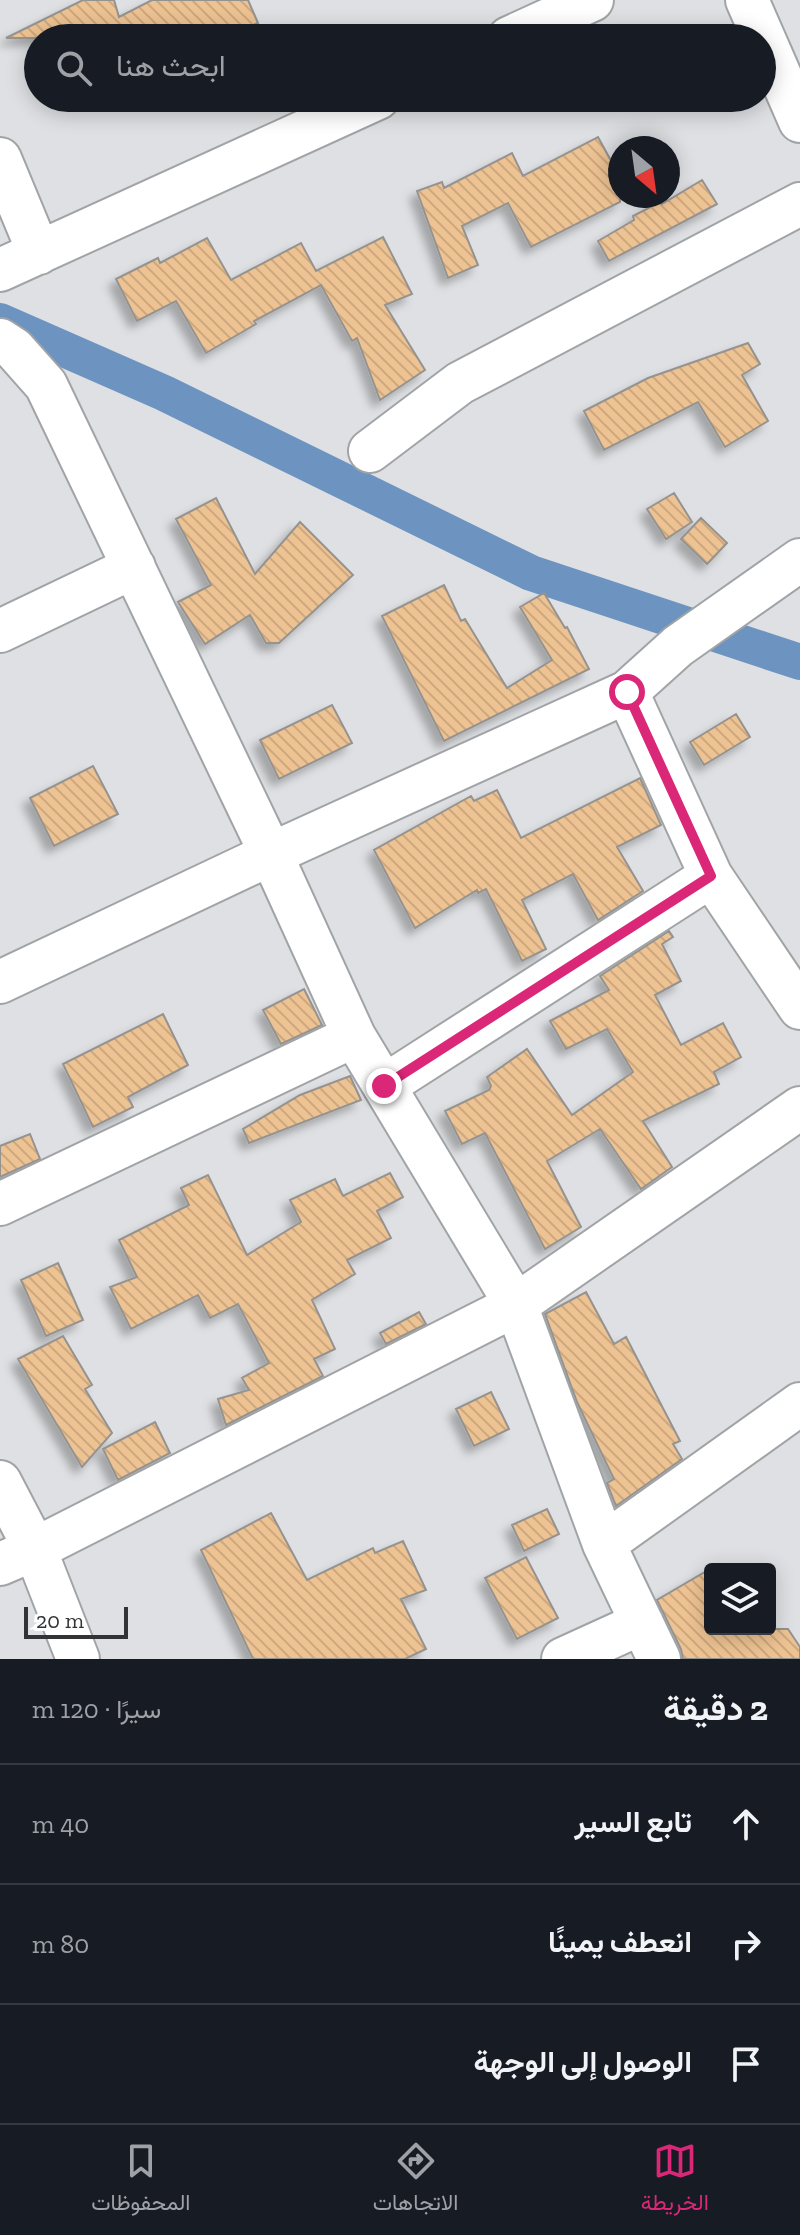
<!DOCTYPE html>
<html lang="ar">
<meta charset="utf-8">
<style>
body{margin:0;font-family:"Zilla Slab",Vazirmatn,serif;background:#242831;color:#f1f3f6;direction:rtl}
.controls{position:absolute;right:24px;bottom:24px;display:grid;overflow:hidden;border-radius:8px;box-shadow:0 4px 20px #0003}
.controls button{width:72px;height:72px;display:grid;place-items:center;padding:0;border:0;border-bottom:2px solid #363941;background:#171b24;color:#f1f3f6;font:40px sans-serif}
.compass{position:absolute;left:608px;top:136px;width:72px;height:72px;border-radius:50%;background:#171b24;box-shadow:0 4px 20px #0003;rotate:151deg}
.scale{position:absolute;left:24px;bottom:20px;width:104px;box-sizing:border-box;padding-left:8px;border:4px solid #323334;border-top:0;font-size:22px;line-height:28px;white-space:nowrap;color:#323334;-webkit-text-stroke:6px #fff;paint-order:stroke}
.stop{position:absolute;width:24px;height:24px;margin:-18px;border:6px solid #db2777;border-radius:50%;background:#fff}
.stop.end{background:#db2777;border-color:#fff;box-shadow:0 2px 8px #0008}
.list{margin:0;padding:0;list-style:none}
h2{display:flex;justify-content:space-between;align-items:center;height:104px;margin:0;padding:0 32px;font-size:34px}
h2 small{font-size:26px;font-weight:400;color:#9ea1a6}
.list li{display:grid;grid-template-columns:52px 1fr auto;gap:24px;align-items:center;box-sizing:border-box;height:120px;padding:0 32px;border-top:2px solid #363941}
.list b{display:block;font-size:30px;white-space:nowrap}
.list em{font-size:26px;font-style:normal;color:#9ea1a6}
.icon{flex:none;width:44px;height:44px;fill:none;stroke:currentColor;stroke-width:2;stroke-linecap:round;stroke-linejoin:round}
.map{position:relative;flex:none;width:800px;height:1659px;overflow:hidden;direction:ltr}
.search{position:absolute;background:#171b24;box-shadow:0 4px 20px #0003;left:24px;right:24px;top:24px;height:88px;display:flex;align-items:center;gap:20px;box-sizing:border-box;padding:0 28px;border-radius:44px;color:#9ea1a6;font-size:30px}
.sheet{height:464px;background:#171b24}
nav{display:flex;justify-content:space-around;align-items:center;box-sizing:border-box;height:112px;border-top:2px solid #363941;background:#171b24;font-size:22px;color:#9ea1a6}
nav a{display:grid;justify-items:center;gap:4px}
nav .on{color:#db2777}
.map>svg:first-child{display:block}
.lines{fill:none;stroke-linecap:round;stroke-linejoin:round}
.canal{stroke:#6d94c1;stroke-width:36}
.building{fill:url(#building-back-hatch);stroke:#959390;stroke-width:2;filter:url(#shadow)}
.street-casing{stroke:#a1a4a6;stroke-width:46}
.street{stroke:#fff;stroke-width:42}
.route{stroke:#db2777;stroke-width:10}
</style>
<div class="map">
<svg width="800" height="1659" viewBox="0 0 800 1659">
<defs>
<pattern id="building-back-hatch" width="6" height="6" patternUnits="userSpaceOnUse" patternTransform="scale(2)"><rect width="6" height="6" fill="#eec393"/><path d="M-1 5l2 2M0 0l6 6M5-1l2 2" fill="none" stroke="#cda87f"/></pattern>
<filter id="shadow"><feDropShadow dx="-7" dy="7" stdDeviation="4" flood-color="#0004"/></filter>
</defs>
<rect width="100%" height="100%" fill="#dee0e3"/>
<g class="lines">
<path class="canal" d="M 0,321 L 164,393 L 531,573 L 800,662"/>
</g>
<path class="building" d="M 83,0 L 114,0 L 119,17 L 152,0 L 248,0 L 258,23 L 223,38 L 6,38 Z
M 598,137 L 610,159 L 620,155 L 620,202 L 531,247 L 508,203 L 462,226 L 478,265 L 448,278 L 417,191 L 442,182 L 444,188 L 512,153 L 523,176 Z
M 702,180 L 717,204 L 609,261 L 598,241 L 634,220 L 633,216 L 660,202 L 662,204 Z
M 383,237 L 412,294 L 385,305 L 425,370 L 380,400 L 357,338 L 352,341 L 321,285 L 254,321 L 256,324 L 206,353 L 176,301 L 137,321 L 116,279 L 158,258 L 160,263 L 207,238 L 231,280 L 301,243 L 316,271 Z
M 748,343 L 760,364 L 742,375 L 768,421 L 725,447 L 698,402 L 604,450 L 584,411 L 648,378 Z
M 674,493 L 692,522 L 666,539 L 647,509 Z
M 216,498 L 255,574 L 300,522 L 353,575 L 279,643 L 266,643 L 250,615 L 205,644 L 178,602 L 211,585 L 176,519 Z
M 701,518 L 727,543 L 707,564 L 681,539 Z
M 444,585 L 461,621 L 465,619 L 507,688 L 552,660 L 520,607 L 544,593 L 565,628 L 567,627 L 589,669 L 444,741 L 382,616 Z
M 332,705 L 352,743 L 279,779 L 260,740 Z
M 736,714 L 750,737 L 704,765 L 690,742 Z
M 93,766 L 118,814 L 54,846 L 30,798 Z
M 640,778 L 661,825 L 617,847 L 643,891 L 598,920 L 573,874 L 522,900 L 546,949 L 522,961 L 486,889 L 478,893 L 477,890 L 415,928 L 374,850 L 471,796 L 474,801 L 497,790 L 521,838 Z
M 669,931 L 673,937 L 662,944 L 681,981 L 655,995 L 681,1045 L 723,1023 L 741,1057 L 714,1072 L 719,1084 L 643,1121 L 672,1167 L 641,1189 L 600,1129 L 547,1161 L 581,1227 L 545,1249 L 485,1133 L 462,1144 L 445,1111 L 489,1090 L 491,1086 L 487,1077 L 527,1049 L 572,1115 L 633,1072 L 607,1029 L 566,1049 L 550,1021 L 609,990 L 600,976 Z
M 304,989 L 322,1025 L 281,1044 L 263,1010 Z
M 163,1014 L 188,1065 L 128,1097 L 133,1107 L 93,1127 L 63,1064 Z
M 350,1076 L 361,1100 L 249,1143 L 243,1129 L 300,1095 Z
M 30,1134 L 40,1159 L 0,1177 L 0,1146 Z
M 390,1173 L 403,1197 L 377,1211 L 391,1238 L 347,1260 L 355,1274 L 312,1300 L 335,1349 L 314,1359 L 323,1376 L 226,1425 L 218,1399 L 249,1390 L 242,1378 L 269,1363 L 238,1304 L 210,1318 L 198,1295 L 131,1329 L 110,1287 L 137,1277 L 119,1240 L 189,1205 L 181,1188 L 208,1175 L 247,1255 L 301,1222 L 290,1200 L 335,1179 L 343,1196 Z
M 58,1263 L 83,1320 L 46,1336 L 21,1280 Z
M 586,1292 L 614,1344 L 626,1337 L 680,1441 L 673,1444 L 682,1459 L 616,1506 L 607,1483 L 614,1479 L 577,1402 L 545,1314 Z
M 419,1312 L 426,1324 L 386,1344 L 380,1333 Z
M 63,1336 L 92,1385 L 85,1389 L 112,1433 L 82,1467 L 18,1359 Z
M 491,1392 L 509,1429 L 474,1446 L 456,1409 Z
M 155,1422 L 170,1453 L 118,1480 L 103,1449 Z
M 547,1509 L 559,1534 L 524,1551 L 512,1525 Z
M 271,1513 L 307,1580 L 373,1548 L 375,1553 L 403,1541 L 426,1590 L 401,1599 L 426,1649 L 405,1659 L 253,1659 L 201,1550 Z
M 526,1557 L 558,1618 L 517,1639 L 485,1578 Z
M 710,1569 L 710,1629 L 788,1629 L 800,1647 L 800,1659 L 683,1659 L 681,1649 L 657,1600 Z"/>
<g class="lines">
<g class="street-casing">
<path id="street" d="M 747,0 L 800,121
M 509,38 L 592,0
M 0,159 L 39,253
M 0,270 L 378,98
M 0,340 L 14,349 L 46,385 L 271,854 L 354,1036 L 516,1305 L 604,1544 L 659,1659
M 370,451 L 460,383 L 800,204
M 0,631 L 134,567
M 627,692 L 711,876 L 800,1008
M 0,982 L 271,854 L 627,692 L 678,646 L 800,560
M 384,1086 L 711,876
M 0,1204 L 354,1036
M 0,1482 L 35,1549 L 78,1659
M 604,1544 L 800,1404
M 0,1564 L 35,1549 L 516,1305 L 800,1108
M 563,1659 L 642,1623"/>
</g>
<use href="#street" class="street"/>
</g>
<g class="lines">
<path class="route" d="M 384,1086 L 711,876 L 627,692"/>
</g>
</svg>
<div class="controls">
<button><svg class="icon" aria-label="layers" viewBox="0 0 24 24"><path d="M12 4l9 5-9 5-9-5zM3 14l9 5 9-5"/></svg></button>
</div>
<svg class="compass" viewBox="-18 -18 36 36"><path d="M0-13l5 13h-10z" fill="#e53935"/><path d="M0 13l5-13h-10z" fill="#9ea1a6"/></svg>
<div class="scale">20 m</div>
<div class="stop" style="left:627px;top:692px"></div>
<div class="stop end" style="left:384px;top:1086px"></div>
<div class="search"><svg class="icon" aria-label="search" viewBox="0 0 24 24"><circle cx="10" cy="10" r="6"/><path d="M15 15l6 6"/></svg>ابحث هنا</div>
</div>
<section class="sheet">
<h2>2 دقيقة<small>سيرًا · 120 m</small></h2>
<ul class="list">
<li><svg class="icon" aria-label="ahead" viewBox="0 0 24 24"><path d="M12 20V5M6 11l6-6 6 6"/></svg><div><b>تابع السير</b></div><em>40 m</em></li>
<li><svg class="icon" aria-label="right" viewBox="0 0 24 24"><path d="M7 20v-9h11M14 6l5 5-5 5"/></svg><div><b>انعطف يمينًا</b></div><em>80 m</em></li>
<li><svg class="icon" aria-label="arrive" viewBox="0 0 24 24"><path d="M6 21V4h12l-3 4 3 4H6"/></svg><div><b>الوصول إلى الوجهة</b></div></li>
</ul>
</section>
<nav>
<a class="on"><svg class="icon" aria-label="map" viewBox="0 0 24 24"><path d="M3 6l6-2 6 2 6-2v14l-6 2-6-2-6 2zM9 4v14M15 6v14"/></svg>الخريطة</a>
<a><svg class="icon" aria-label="directions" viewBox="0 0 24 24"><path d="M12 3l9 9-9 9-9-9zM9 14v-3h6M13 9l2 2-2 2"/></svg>الاتجاهات</a>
<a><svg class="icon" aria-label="saved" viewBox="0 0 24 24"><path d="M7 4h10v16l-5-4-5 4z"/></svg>المحفوظات</a>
</nav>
